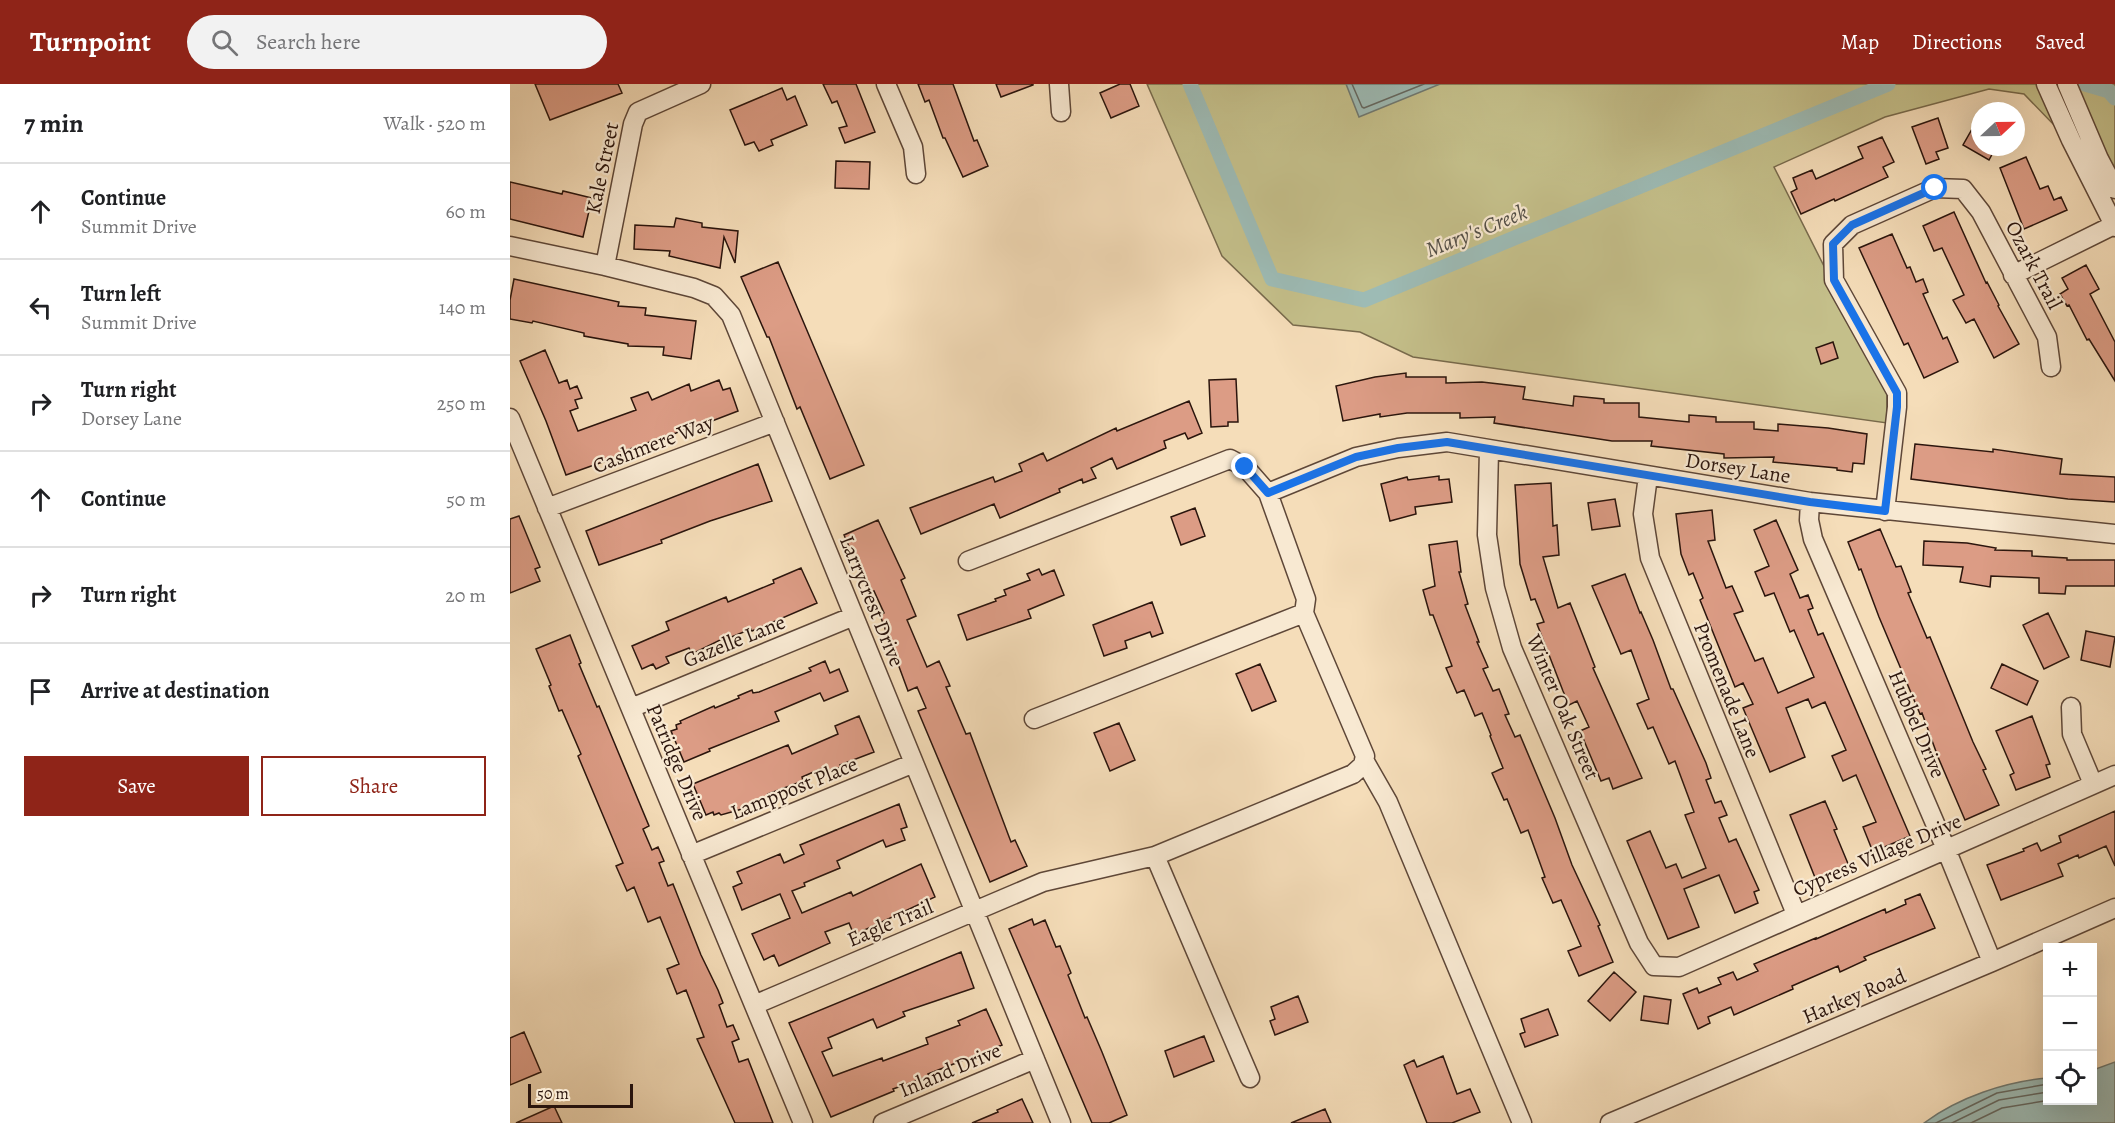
<!DOCTYPE html>
<meta charset="utf-8">
<style>
body{margin:0;font-family:Alegreya,serif;background:#f2f2f2;color:#202124}
.controls{position:absolute;right:18px;bottom:18px;display:grid;overflow:hidden;border-radius:0px;box-shadow:0 6px 24px #0002}
.controls button{width:54px;height:54px;display:grid;place-items:center;padding:0;border:0;border-bottom:2px solid #e0e0e0;background:#fff;color:#202124;font:30px sans-serif}
.compass{position:absolute;left:1461px;top:18px;width:54px;height:54px;border-radius:50%;background:#fff;box-shadow:0 6px 24px #0002;rotate:68deg}
.scale{position:absolute;left:18px;bottom:15px;width:105px;box-sizing:border-box;padding-left:6px;border:3px solid #2b150d;border-top:0;font-size:16px;line-height:21px;white-space:nowrap;color:#2b150d;-webkit-text-stroke:4px #f8e9d2;paint-order:stroke}
.stop{position:absolute;width:18px;height:18px;margin:-14px;border:4px solid #1a73e8;border-radius:50%;background:#fff}
.stop.end{background:#1a73e8;border-color:#fff;box-shadow:0 2px 6px #0008}
.list{margin:0;padding:0;list-style:none}
h2{display:flex;justify-content:space-between;align-items:center;height:78px;margin:0;padding:0 24px;font-size:26px}
h2 small{font-size:20px;font-weight:400;color:#757577}
.list li{display:grid;grid-template-columns:39px 1fr auto;gap:18px;align-items:center;box-sizing:border-box;height:96px;padding:0 24px;border-top:2px solid #e0e0e0}
.list b{display:block;font-size:22px;white-space:nowrap}
.list p{margin:0;font-size:20px;white-space:nowrap;color:#757577}
.list em{font-size:20px;font-style:normal;color:#757577}
.actions{display:flex;gap:12px;padding:18px 24px}
.actions a{flex:1;padding:14px 0;border:2px solid #8f2418;border-radius:0px;text-align:center;font-size:21px;color:#8f2418}
.actions .main{background:#8f2418;color:#fff}
.icon{flex:none;width:33px;height:33px;fill:none;stroke:currentColor;stroke-width:2;stroke-linecap:round;stroke-linejoin:round}
.map{position:relative;flex:none;width:1605px;height:1039px;overflow:hidden}
header{display:flex;align-items:center;gap:36px;box-sizing:border-box;height:84px;padding:0 30px;background:#8f2418;color:#fff}
header strong{font-size:28px}
nav{display:flex;gap:33px;margin-inline-start:auto;font-size:21px}
.search{width:420px;height:54px;background:#f2f2f2;display:flex;align-items:center;gap:15px;box-sizing:border-box;padding:0 21px;border-radius:33px;color:#757577;font-size:22px}
main{display:flex}
aside{flex:1;background:#fff}
.map>svg:first-child{display:block}
.green{fill:#c4bf8a;stroke:#786a4c;stroke-width:1.5}
.water{fill:#9dbbb5;stroke:#6f7972;stroke-width:1.5}
.lines{fill:none;stroke-linecap:round;stroke-linejoin:round}
.shore{stroke:#646861;stroke-width:1.5}
.canal{stroke:#9dbbb5;stroke-width:15}
.building{fill:#dc9c85;stroke:#2b150d;stroke-width:1.5}
.minor-casing{stroke:#5e4738;stroke-width:21}
.minor{stroke:#f8e9d2;stroke-width:18}
.route{stroke:#1a73e8;stroke-width:8}
.labels{text-anchor:middle;stroke-width:4.5;stroke-linejoin:round;paint-order:stroke}
.street-label{font-size:21px;fill:#2b150d;stroke:#f8e9d2}
.water-label{font-size:22px;font-style:italic;fill:#534f48;stroke:#f8e9d2}
</style>
<header>
<strong>Turnpoint</strong>
<div class="search"><svg class="icon" aria-label="search" viewBox="0 0 24 24"><circle cx="10" cy="10" r="6"/><path d="M15 15l6 6"/></svg>Search here</div>
<nav><a>Map</a><a>Directions</a><a>Saved</a></nav>
</header>
<main>
<aside>
<h2>7 min<small>Walk · 520 m</small></h2>
<ul class="list">
<li><svg class="icon" aria-label="ahead" viewBox="0 0 24 24"><path d="M12 20V5M6 11l6-6 6 6"/></svg><div><b>Continue</b><p>Summit Drive</p></div><em>60 m</em></li>
<li><svg class="icon" aria-label="left" viewBox="0 0 24 24"><path d="M17 20v-9H6M10 6l-5 5 5 5"/></svg><div><b>Turn left</b><p>Summit Drive</p></div><em>140 m</em></li>
<li><svg class="icon" aria-label="right" viewBox="0 0 24 24"><path d="M7 20v-9h11M14 6l5 5-5 5"/></svg><div><b>Turn right</b><p>Dorsey Lane</p></div><em>250 m</em></li>
<li><svg class="icon" aria-label="ahead" viewBox="0 0 24 24"><path d="M12 20V5M6 11l6-6 6 6"/></svg><div><b>Continue</b></div><em>50 m</em></li>
<li><svg class="icon" aria-label="right" viewBox="0 0 24 24"><path d="M7 20v-9h11M14 6l5 5-5 5"/></svg><div><b>Turn right</b></div><em>20 m</em></li>
<li><svg class="icon" aria-label="arrive" viewBox="0 0 24 24"><path d="M6 21V4h12l-3 4 3 4H6"/></svg><div><b>Arrive at destination</b></div></li>
</ul>
<div class="actions"><a class="main">Save</a><a>Share</a></div>
</aside>
<div class="map">
<svg width="1605" height="1039" viewBox="0 0 1605 1039">
<rect width="100%" height="100%" fill="#f5ddb9"/>
<filter id="stains"><feTurbulence type="fractalNoise" baseFrequency=".00333" numOctaves="4"/><feColorMatrix values="0 0 0 0 .2 0 0 0 0 .09 0 0 0 0 .02 0 0 0 .5 -.17"/></filter>
<radialGradient id="worn" r=".72"><stop offset=".6" stop-color="#630" stop-opacity="0"/><stop offset="1" stop-color="#630" stop-opacity=".3"/></radialGradient>
<path class="green" d="M 637,0 L 1605,0 L 1605,104 L 1514,10 L 1479,5 L 1375,33 L 1264,83 L 1377,307 L 1377,339 L 903,273 L 850,248 L 783,241 L 712,172 Z"/>
<path class="water" d="M 836,0 L 930,0 L 849,33 Z
M 1605,978 L 1605,1039 L 1414,1039 C 1449,1013 1495,998 1537,994 L 1538,1016 L 1582,1016 L 1583,986 Z"/>
<g class="lines">
<path class="shore" d="M 842,0 L 852,23 L 854,24 L 914,0
M 1426,1039 L 1487,1009 L 1538,1000
M 1442,1039 L 1489,1016 L 1538,1008
M 1461,1039 L 1492,1024 L 1540,1016"/>
<path class="canal" d="M 680,0 L 762,195 L 854,216 L 1378,0
M 1575,0 L 1599,7 L 1605,14"/>
</g>
<path class="building" d="M 25,0 L 108,0 L 112,9 L 40,36 Z
M 313,0 L 346,0 L 365,48 L 335,59 L 329,44 L 337,42 L 327,17 L 322,19 Z
M 408,0 L 443,0 L 464,57 L 467,56 L 478,82 L 453,93 L 435,54 L 433,54 L 419,16 L 415,18 Z
M 486,0 L 523,0 L 523,1 L 491,13 Z
M 610,0 L 620,0 L 629,22 L 601,34 L 590,9 Z
M 272,4 L 277,16 L 285,12 L 297,41 L 261,56 L 263,61 L 249,67 L 244,58 L 235,61 L 220,26 Z
M 1470,31 L 1470,63 L 1486,63 L 1479,76 L 1453,61 Z
M 1428,34 L 1438,64 L 1426,68 L 1429,75 L 1416,80 L 1402,43 Z
M 1372,53 L 1384,78 L 1373,83 L 1378,93 L 1325,117 L 1324,115 L 1291,130 L 1281,108 L 1287,105 L 1283,94 L 1302,86 L 1306,95 L 1353,74 L 1348,63 Z
M 1516,73 L 1530,105 L 1538,102 L 1544,116 L 1551,113 L 1557,126 L 1514,145 L 1490,84 Z
M 326,77 L 360,78 L 359,105 L 325,104 Z
M 0,98 L 52,110 L 53,107 L 82,114 L 73,153 L 0,135 Z
M 1444,128 L 1476,199 L 1477,198 L 1489,221 L 1488,222 L 1509,260 L 1484,274 L 1464,235 L 1456,239 L 1443,216 L 1454,211 L 1432,164 L 1424,167 L 1413,142 Z
M 166,134 L 192,139 L 192,143 L 228,147 L 225,179 L 214,153 L 210,184 L 159,172 L 160,167 L 124,165 L 125,141 L 164,143 Z
M 1382,150 L 1397,184 L 1400,183 L 1406,198 L 1413,195 L 1418,208 L 1413,210 L 1433,255 L 1437,253 L 1448,278 L 1414,294 L 1398,259 L 1394,261 L 1349,164 Z
M 268,178 L 354,381 L 320,395 L 290,323 L 287,325 L 259,253 L 257,253 L 231,193 Z
M 1576,181 L 1589,205 L 1580,210 L 1605,258 L 1605,297 L 1579,255 L 1577,256 L 1559,221 L 1557,222 L 1550,210 L 1558,205 L 1552,194 Z
M 4,195 L 109,218 L 108,222 L 136,224 L 135,231 L 186,237 L 181,275 L 153,271 L 154,263 L 118,262 L 118,260 L 74,252 L 74,249 L 23,237 L 22,239 L 0,235 L 0,216 Z
M 1323,258 L 1328,274 L 1311,280 L 1306,264 Z
M 35,266 L 49,299 L 57,296 L 60,305 L 67,302 L 72,314 L 65,316 L 68,324 L 60,327 L 68,347 L 126,326 L 121,314 L 138,308 L 142,316 L 179,300 L 181,307 L 209,296 L 213,306 L 220,304 L 228,327 L 202,337 L 201,334 L 166,349 L 114,367 L 115,370 L 56,391 L 36,337 L 10,277 Z
M 896,289 L 896,293 L 936,293 L 936,299 L 972,298 L 1015,303 L 1013,315 L 1063,322 L 1064,312 L 1094,315 L 1094,319 L 1129,319 L 1129,333 L 1179,338 L 1179,331 L 1206,333 L 1206,338 L 1244,338 L 1244,345 L 1268,347 L 1268,340 L 1318,344 L 1357,350 L 1354,380 L 1343,379 L 1342,388 L 1327,386 L 1327,384 L 1263,378 L 1264,373 L 1214,374 L 1214,370 L 1141,362 L 1142,357 L 1102,357 L 984,339 L 985,333 L 950,334 L 950,329 L 897,329 L 870,333 L 870,330 L 833,337 L 826,302 L 865,293 Z
M 726,295 L 728,338 L 718,338 L 718,342 L 701,343 L 699,296 Z
M 679,317 L 692,349 L 678,355 L 675,349 L 654,357 L 656,364 L 607,385 L 602,374 L 581,384 L 586,394 L 573,399 L 572,395 L 549,405 L 550,408 L 490,434 L 484,420 L 411,450 L 400,424 L 483,393 L 485,398 L 512,387 L 509,380 L 533,369 L 537,377 L 606,344 L 607,347 Z
M 1405,360 L 1483,368 L 1483,365 L 1552,375 L 1550,390 L 1605,393 L 1605,418 L 1558,415 L 1401,395 Z
M 248,380 L 262,417 L 200,437 L 151,456 L 152,459 L 89,481 L 76,447 Z
M 929,392 L 929,396 L 939,395 L 942,418 L 905,423 L 906,430 L 880,437 L 871,400 L 897,393 L 898,396 Z
M 1041,399 L 1043,442 L 1047,441 L 1049,471 L 1033,473 L 1048,524 L 1060,519 L 1085,583 L 1083,584 L 1132,694 L 1103,705 L 1099,694 L 1091,697 L 1070,647 L 1079,643 L 1067,617 L 1059,621 L 1053,607 L 1027,540 L 1034,538 L 1025,515 L 1021,516 L 1010,480 L 1005,401 Z
M 1105,415 L 1110,442 L 1082,446 L 1078,419 Z
M 685,424 L 695,452 L 671,461 L 661,433 Z
M 1202,426 L 1205,456 L 1198,457 L 1216,504 L 1222,502 L 1233,527 L 1224,530 L 1245,577 L 1253,574 L 1268,609 L 1304,593 L 1284,546 L 1280,548 L 1264,509 L 1255,512 L 1245,488 L 1259,482 L 1244,446 L 1266,436 L 1288,486 L 1280,490 L 1290,514 L 1298,511 L 1303,524 L 1298,526 L 1308,551 L 1313,549 L 1400,752 L 1363,768 L 1353,743 L 1366,738 L 1346,691 L 1333,697 L 1322,672 L 1336,666 L 1315,618 L 1302,624 L 1298,615 L 1276,624 L 1295,673 L 1260,688 L 1233,624 L 1243,620 L 1233,599 L 1225,603 L 1190,516 L 1193,514 L 1183,489 L 1179,491 L 1171,470 L 1166,430 Z
M 9,432 L 30,483 L 25,485 L 30,497 L 0,509 L 0,435 Z
M 368,436 L 395,494 L 391,496 L 406,532 L 397,536 L 417,583 L 429,577 L 440,602 L 436,603 L 456,650 L 460,649 L 501,758 L 505,756 L 517,782 L 480,798 L 408,627 L 416,624 L 407,603 L 398,607 L 370,531 L 374,529 L 364,507 L 359,509 L 334,451 Z
M 1370,445 L 1386,483 L 1391,482 L 1401,508 L 1398,509 L 1417,554 L 1420,553 L 1463,658 L 1476,685 L 1473,686 L 1489,721 L 1455,736 L 1428,673 L 1412,629 L 1410,630 L 1369,533 L 1351,485 L 1349,486 L 1338,458 Z
M 947,457 L 951,488 L 949,488 L 958,520 L 955,521 L 969,558 L 967,558 L 978,583 L 973,585 L 983,607 L 989,605 L 999,630 L 995,631 L 1005,653 L 1010,651 L 1045,734 L 1062,781 L 1090,841 L 1088,842 L 1103,878 L 1069,892 L 1058,867 L 1071,862 L 1051,816 L 1043,819 L 1032,794 L 1035,793 L 1018,746 L 1011,749 L 997,715 L 994,716 L 982,689 L 993,684 L 980,652 L 981,651 L 972,629 L 965,632 L 954,606 L 947,609 L 936,584 L 942,582 L 923,531 L 920,531 L 913,506 L 925,502 L 919,461 Z
M 1414,457 L 1457,459 L 1486,464 L 1485,466 L 1522,467 L 1522,472 L 1557,474 L 1557,476 L 1605,476 L 1605,502 L 1556,502 L 1555,510 L 1529,509 L 1529,494 L 1481,492 L 1480,503 L 1450,498 L 1453,483 L 1413,481 Z
M 291,484 L 307,519 L 242,547 L 241,545 L 219,554 L 216,553 L 182,570 L 179,564 L 156,573 L 159,579 L 146,585 L 143,580 L 132,585 L 122,562 L 159,546 L 156,538 L 216,513 L 218,518 L 264,499 L 263,496 Z
M 529,485 L 532,491 L 544,486 L 554,511 L 518,526 L 521,534 L 457,556 L 448,531 L 486,517 L 485,515 L 496,511 L 494,506 L 520,496 L 517,490 Z
M 1115,490 L 1130,529 L 1131,528 L 1143,556 L 1161,605 L 1163,605 L 1196,679 L 1201,694 L 1196,696 L 1205,719 L 1211,717 L 1217,731 L 1209,734 L 1219,758 L 1226,755 L 1249,806 L 1244,808 L 1248,819 L 1225,829 L 1209,791 L 1174,805 L 1189,843 L 1158,855 L 1117,757 L 1140,747 L 1156,784 L 1166,780 L 1172,794 L 1196,784 L 1175,731 L 1184,728 L 1165,677 L 1159,680 L 1143,643 L 1138,645 L 1127,620 L 1139,615 L 1121,566 L 1111,570 L 1082,502 Z
M 642,518 L 653,549 L 642,553 L 640,548 L 615,557 L 617,564 L 594,572 L 583,541 Z
M 1538,529 L 1559,573 L 1534,585 L 1513,541 Z
M 1576,547 L 1605,553 L 1600,583 L 1571,576 Z
M 60,551 L 71,579 L 69,580 L 87,623 L 89,622 L 139,742 L 133,745 L 142,766 L 148,763 L 154,777 L 149,779 L 158,802 L 163,800 L 191,871 L 208,906 L 213,919 L 209,921 L 217,943 L 223,941 L 229,955 L 222,958 L 229,978 L 238,975 L 263,1039 L 225,1039 L 187,955 L 194,953 L 176,906 L 167,910 L 157,885 L 169,880 L 150,833 L 138,838 L 124,803 L 117,807 L 106,782 L 113,779 L 68,672 L 71,670 L 52,626 L 49,627 L 39,602 L 41,601 L 26,565 Z
M 315,577 L 320,589 L 329,585 L 338,607 L 314,617 L 310,609 L 265,628 L 269,637 L 199,665 L 200,667 L 174,678 L 161,647 L 167,645 L 166,641 L 171,639 L 170,637 L 204,622 L 205,624 L 229,614 L 228,612 L 242,606 L 243,609 L 249,608 L 281,595 L 301,587 L 299,584 Z
M 750,580 L 766,617 L 742,627 L 726,590 Z
M 1492,580 L 1528,597 L 1517,621 L 1481,604 Z
M 349,632 L 364,668 L 330,681 L 331,683 L 317,689 L 315,683 L 292,693 L 293,697 L 258,710 L 259,713 L 232,725 L 211,731 L 209,729 L 204,731 L 203,728 L 196,731 L 183,700 L 278,661 L 282,670 L 328,650 L 325,642 Z
M 1522,632 L 1540,680 L 1536,681 L 1540,693 L 1506,706 L 1500,691 L 1504,689 L 1486,647 Z
M 609,639 L 625,676 L 600,687 L 584,649 Z
M 1315,717 L 1327,745 L 1324,746 L 1339,782 L 1306,796 L 1280,731 Z
M 389,720 L 397,743 L 391,745 L 395,756 L 376,763 L 373,756 L 327,777 L 330,784 L 294,799 L 295,802 L 282,807 L 292,829 L 341,808 L 343,812 L 411,780 L 425,813 L 344,851 L 339,839 L 315,848 L 320,859 L 269,882 L 264,871 L 254,876 L 242,850 L 280,834 L 278,829 L 270,810 L 232,826 L 223,803 L 232,799 L 227,788 L 270,770 L 274,779 L 294,770 L 290,761 Z
M 1605,727 L 1605,782 L 1596,762 L 1569,774 L 1568,771 L 1548,780 L 1553,792 L 1491,816 L 1477,781 L 1514,767 L 1513,765 L 1527,759 L 1531,767 L 1551,758 L 1549,752 Z
M 1410,810 L 1425,844 L 1354,873 L 1356,876 L 1330,888 L 1328,882 L 1282,902 L 1283,905 L 1224,931 L 1221,923 L 1198,933 L 1200,939 L 1188,945 L 1173,910 L 1187,904 L 1189,909 L 1211,900 L 1208,894 L 1223,888 L 1227,896 L 1248,887 L 1244,880 L 1306,854 L 1306,855 L 1375,825 L 1376,829 L 1396,820 L 1395,816 Z
M 522,835 L 524,841 L 535,836 L 546,863 L 550,862 L 561,889 L 558,891 L 575,934 L 577,933 L 592,968 L 617,1031 L 599,1039 L 582,1039 L 499,845 Z
M 451,868 L 464,904 L 393,928 L 395,932 L 367,944 L 363,935 L 318,954 L 322,964 L 312,968 L 323,992 L 372,974 L 373,977 L 418,960 L 416,954 L 450,941 L 448,937 L 476,925 L 492,961 L 418,990 L 419,992 L 383,1005 L 384,1007 L 321,1033 L 279,939 Z
M 1104,888 L 1126,908 L 1100,937 L 1078,917 Z
M 788,912 L 798,938 L 765,951 L 760,937 L 765,935 L 761,923 Z
M 1134,912 L 1161,916 L 1158,940 L 1131,936 Z
M 1038,925 L 1048,951 L 1015,963 L 1010,950 L 1015,948 L 1011,935 Z
M 14,948 L 31,988 L 0,1001 L 0,954 Z
M 694,952 L 704,977 L 664,993 L 655,967 Z
M 933,972 L 947,1010 L 960,1005 L 970,1028 L 942,1039 L 917,1039 L 894,981 L 904,976 L 907,983 Z
M 512,1015 L 523,1039 L 462,1039 L 488,1028 L 487,1026 Z
M 44,1022 L 52,1039 L 6,1039 Z
M 815,1025 L 821,1039 L 781,1039 Z"/>
<g class="lines">
<g class="minor-casing">
<path id="minor" d="M 376,0 L 403,63 L 406,90
M 549,0 L 551,28
M 1536,0 L 1561,56 L 1605,143
M 1557,0 L 1589,75 L 1605,105
M 0,162 L 95,182 L 184,204 L 204,212 L 221,231 L 551,1039
M 95,182 L 123,40 L 128,28 L 191,0
M 1503,191 L 1604,141
M 0,334 L 293,1039
M 979,366 L 977,451 L 985,504 L 1002,564 L 1129,859 L 1144,882 L 1169,883 L 1605,691
M 1138,392 L 1133,430 L 1140,474 L 1286,830
M 1300,418 L 1299,436 L 1303,455 L 1436,765 L 1482,878
M 37,424 L 265,338
M 1375,427 L 1387,323 L 1387,309 L 1324,196 L 1323,160 L 1342,141 L 1425,104 L 1453,105 L 1471,128 L 1537,253 L 1541,283
M 458,477 L 720,375 L 735,383 L 758,409 L 846,373 L 888,364 L 937,358 L 1300,418 L 1605,450
M 1561,623 L 1562,650 L 1583,700
M 121,624 L 344,532
M 524,635 L 794,529 L 796,515 L 758,409
M 854,676 L 878,718 L 1012,1039
M 181,771 L 404,679
M 645,772 L 740,994
M 244,921 L 533,798 L 645,772 L 843,690 L 853,681 L 855,672 L 794,529
M 373,1039 L 525,975
M 1100,1039 L 1482,878 L 1605,824"/>
</g>
<use href="#minor" class="minor"/>
</g>
<g class="lines">
<path class="route" d="M 735,383 L 758,409 L 846,373 L 888,364 L 937,358 L 1300,418 L 1375,427 L 1387,323 L 1387,309 L 1324,196 L 1323,160 L 1342,141 L 1425,104"/>
</g>
<g class="labels">
<g class="street-label">
<text transform="translate(92 84) rotate(-78)" y="7">Kale Street</text>
<text transform="translate(1524 181) rotate(62)" y="7">Ozark Trail</text>
<text transform="translate(143 360) rotate(-21)" y="7">Cashmere Way</text>
<text transform="translate(1228 384) rotate(9)" y="7">Dorsey Lane</text>
<text transform="translate(362 517) rotate(68)" y="7">Larrycrest Drive</text>
<text transform="translate(224 557) rotate(-22)" y="7">Gazelle Lane</text>
<text transform="translate(1217 606) rotate(68)" y="7">Promenade Lane</text>
<text transform="translate(1053 623) rotate(67)" y="7">Winter Oak Street</text>
<text transform="translate(1407 640) rotate(67)" y="7">Hubbel Drive</text>
<text transform="translate(167 678) rotate(67)" y="7">Patridge Drive</text>
<text transform="translate(284 704) rotate(-22)" y="7">Lamppost Place</text>
<text transform="translate(1367 771) rotate(-23)" y="7">Cypress Village Drive</text>
<text transform="translate(380 839) rotate(-23)" y="7">Eagle Trail</text>
<text transform="translate(1344 912) rotate(-23)" y="7">Harkey Road</text>
<text transform="translate(440 986) rotate(-23)" y="7">Inland Drive</text>
</g>
<g class="water-label">
<text transform="translate(966 146) rotate(-22)" y="8">Mary's Creek</text>
</g>
</g>
<rect width="100%" height="100%" filter="url(#stains)"/>
<rect width="100%" height="100%" fill="url(#worn)"/>
</svg>
<div class="controls">
<button>+</button>
<button>−</button>
<button><svg class="icon" aria-label="locate" viewBox="0 0 24 24"><circle cx="12" cy="12" r="6"/><path d="M12 2v4M12 18v4M2 12h4M18 12h4"/></svg></button>
</div>
<svg class="compass" viewBox="-18 -18 36 36"><path d="M0-13l5 13h-10z" fill="#e53935"/><path d="M0 13l5-13h-10z" fill="#757577"/></svg>
<div class="scale">50 m</div>
<div class="stop" style="left:1425px;top:104px"></div>
<div class="stop end" style="left:735px;top:383px"></div>
</div>
</main>
